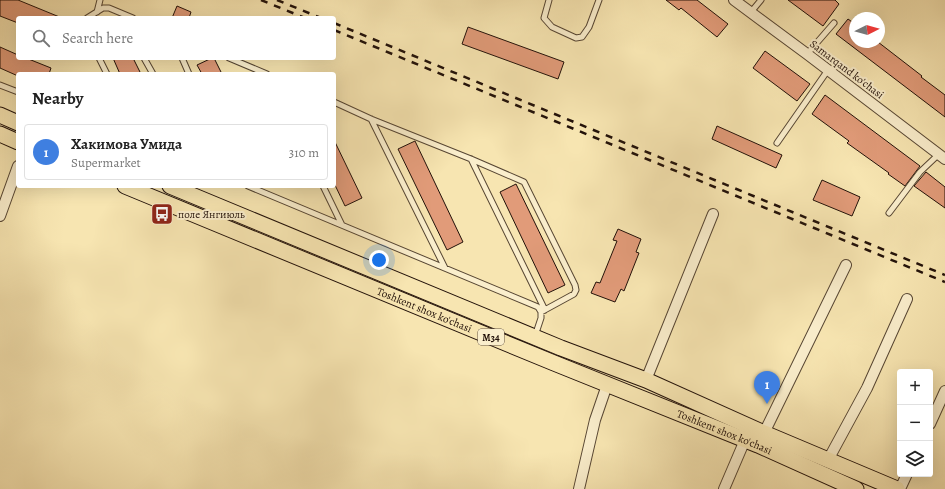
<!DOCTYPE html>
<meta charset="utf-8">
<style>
body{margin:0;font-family:Alegreya,serif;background:#f6f6f6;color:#222}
.controls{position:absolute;right:12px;bottom:12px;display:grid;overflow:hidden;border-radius:4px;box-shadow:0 4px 16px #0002}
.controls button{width:36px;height:36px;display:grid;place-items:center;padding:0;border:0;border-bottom:1px solid #e0e0e0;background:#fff;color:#222;font:20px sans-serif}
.compass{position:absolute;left:849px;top:12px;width:36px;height:36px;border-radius:50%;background:#fff;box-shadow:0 4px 16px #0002;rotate:84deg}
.you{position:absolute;left:379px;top:260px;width:14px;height:14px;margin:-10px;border:3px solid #fff;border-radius:50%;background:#1a73e8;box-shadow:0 0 0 6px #1a73e833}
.badge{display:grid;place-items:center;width:26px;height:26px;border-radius:50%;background:#0b8043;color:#fff;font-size:13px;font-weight:700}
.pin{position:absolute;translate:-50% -33px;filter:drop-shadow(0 1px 2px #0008)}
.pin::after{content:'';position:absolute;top:21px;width:14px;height:12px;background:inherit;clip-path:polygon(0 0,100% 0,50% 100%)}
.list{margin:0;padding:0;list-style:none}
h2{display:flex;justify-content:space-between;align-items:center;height:52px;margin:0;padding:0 16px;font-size:17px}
h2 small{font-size:13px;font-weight:400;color:#767676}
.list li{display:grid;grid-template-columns:26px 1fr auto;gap:12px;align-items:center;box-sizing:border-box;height:56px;margin:0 8px 8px;padding:0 8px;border:1px solid #e0e0e0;border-radius:4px}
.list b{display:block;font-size:15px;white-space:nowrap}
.list p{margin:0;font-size:13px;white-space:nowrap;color:#767676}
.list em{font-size:13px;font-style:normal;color:#767676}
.icon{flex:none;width:22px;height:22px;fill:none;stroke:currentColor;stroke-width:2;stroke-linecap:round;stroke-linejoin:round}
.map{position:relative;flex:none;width:945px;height:489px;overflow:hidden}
.search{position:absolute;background:#fff;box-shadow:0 4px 16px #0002;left:16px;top:16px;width:320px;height:44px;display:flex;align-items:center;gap:10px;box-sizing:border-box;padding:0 14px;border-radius:4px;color:#767676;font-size:15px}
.panel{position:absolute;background:#fff;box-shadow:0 4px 16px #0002;left:16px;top:72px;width:320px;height:116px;border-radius:4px}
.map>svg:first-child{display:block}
.building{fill:#e19b79;stroke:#221109}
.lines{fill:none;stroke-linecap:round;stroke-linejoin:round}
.service-casing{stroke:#574633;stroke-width:7}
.minor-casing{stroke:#574633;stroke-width:12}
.primary-casing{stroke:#221109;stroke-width:17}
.service{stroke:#faeecc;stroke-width:5}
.minor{stroke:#faeecc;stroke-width:10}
.primary{stroke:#f7e5b1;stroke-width:15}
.rail{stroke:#221109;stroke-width:2.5;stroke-dasharray:7 7;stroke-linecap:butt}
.labels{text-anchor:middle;stroke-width:4;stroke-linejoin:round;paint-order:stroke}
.shield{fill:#faeecc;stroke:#635344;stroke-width:1}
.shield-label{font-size:10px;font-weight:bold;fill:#221109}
.street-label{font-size:11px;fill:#221109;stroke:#faeecc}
.poi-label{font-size:11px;fill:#221109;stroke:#faeecc;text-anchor:start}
</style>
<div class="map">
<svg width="945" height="489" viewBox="0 0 945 489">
<rect width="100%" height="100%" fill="#f7e5b1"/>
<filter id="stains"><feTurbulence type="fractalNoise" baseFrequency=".005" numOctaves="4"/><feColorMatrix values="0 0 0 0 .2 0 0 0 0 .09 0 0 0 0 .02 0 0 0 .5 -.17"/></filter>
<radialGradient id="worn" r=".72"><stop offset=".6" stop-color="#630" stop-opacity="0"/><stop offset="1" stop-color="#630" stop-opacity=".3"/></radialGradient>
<path class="building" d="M 0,0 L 18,0 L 62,18 L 18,18 L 18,23 L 0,16 Z
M 666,0 L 697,0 L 728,24 L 717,37 L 681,8 L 679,10 Z
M 788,0 L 835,0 L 839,4 L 823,26 Z
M 177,6 L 191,12 L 189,18 L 172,18 Z
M 848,19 L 855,24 L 855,42 L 878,42 L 922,76 L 921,77 L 945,95 L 945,117 L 836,34 Z
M 468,27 L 564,62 L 558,79 L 462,44 Z
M 0,47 L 18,55 L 18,58 L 26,58 L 51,68 L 49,74 L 18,74 L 18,76 L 0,68 Z
M 765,51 L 810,84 L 797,101 L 753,68 Z
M 113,58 L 133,58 L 141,74 L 120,74 Z
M 212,58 L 214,58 L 222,74 L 202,74 L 197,65 Z
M 825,95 L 920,166 L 905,186 L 888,174 L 889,173 L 847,143 L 849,141 L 812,114 Z
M 717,126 L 782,155 L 776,168 L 712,139 Z
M 334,140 L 362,198 L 345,206 L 334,183 Z
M 415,141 L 463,242 L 447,250 L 398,149 Z
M 926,172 L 945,187 L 945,208 L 914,186 Z
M 822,180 L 860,197 L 852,216 L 813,200 Z
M 516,184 L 565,285 L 548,293 L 500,192 Z
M 618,229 L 641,239 L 636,252 L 639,253 L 624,291 L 621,289 L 615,302 L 591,293 L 596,282 L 600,283 L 617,241 L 613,240 Z"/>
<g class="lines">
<g class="service-casing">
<path id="service" d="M 549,0 L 544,18 L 552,27 L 576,38 L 582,37 L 589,27 L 599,0
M 97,12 L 100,0
M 751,12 L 761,0
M 87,18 L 103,8 L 109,8 L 133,18
M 807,54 L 834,23
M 99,58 L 107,74
M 144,58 L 153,74
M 182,58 L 189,74
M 229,58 L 267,74
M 0,85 L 18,92
M 334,102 L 371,119 L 471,159 L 524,182 L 575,285 L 576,290 L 574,294 L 541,312
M 371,119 L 445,268
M 777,143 L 828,70
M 471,159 L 545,310
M 248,186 L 538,307 L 541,312 L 541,318 L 535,336
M 323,186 L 342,225
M 889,213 L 920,172 L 939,154"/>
</g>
<g class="minor-casing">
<path id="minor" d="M 734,0 L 807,54 L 945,159
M 0,216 L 18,166
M 646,380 L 713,214
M 930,424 L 945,391
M 764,433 L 846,265
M 828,460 L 867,388 L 907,299
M 579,489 L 595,420 L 607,385
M 724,489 L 745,440
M 900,489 L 907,474"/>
</g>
<g class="primary-casing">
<g id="primary">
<path d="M 0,115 L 18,123"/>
<path d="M 0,134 L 18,142"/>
<path id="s1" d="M 125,186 L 554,363 L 758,445 L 856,489"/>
<path d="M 170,186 L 561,348 L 646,380 L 764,433 L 897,489"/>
</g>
</g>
<use href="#service" class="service"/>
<use href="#minor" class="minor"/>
<use href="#primary" class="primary"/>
<path class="rail" d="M 261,0 L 305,18
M 277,0 L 321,18
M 334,23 L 945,275
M 334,30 L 945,282"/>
</g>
<defs>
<g id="bus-square" transform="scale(1.15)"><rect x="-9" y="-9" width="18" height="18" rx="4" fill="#8f2418" stroke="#faeecc"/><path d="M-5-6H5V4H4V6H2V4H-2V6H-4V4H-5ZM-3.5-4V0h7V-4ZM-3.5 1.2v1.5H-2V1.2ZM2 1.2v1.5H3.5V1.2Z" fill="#fff"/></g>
</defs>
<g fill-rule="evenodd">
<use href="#bus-square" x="162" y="214"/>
</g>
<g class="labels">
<rect class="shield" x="478" y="329" width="26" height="16" rx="3"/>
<g class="shield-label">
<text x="491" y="341">M34</text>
</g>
<g class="street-label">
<text transform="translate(847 69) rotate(37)" y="4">Samarqand ko'chasi</text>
<text dy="4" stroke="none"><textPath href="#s1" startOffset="324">Toshkent shox ko'chasi</textPath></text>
<text dy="4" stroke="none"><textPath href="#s1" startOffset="648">Toshkent shox ko'chasi</textPath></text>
</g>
<g class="poi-label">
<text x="178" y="218">поле Янгиюль</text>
</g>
</g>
<rect width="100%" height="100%" filter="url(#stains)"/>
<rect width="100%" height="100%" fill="url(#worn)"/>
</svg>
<div class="controls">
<button>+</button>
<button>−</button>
<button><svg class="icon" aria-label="layers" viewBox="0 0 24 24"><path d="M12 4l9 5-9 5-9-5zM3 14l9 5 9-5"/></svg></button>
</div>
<svg class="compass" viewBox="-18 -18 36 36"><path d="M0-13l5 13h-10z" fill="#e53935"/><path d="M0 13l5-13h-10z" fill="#767676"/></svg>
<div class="you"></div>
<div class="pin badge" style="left:767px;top:404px;background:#3f7fe0">1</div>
<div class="search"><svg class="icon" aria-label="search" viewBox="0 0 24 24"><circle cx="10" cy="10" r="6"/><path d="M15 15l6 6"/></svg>Search here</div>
<section class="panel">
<h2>Nearby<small></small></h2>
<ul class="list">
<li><span class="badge" style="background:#3f7fe0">1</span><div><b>Хакимова Умида</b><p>Supermarket</p></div><em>310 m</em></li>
</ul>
</section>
</div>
